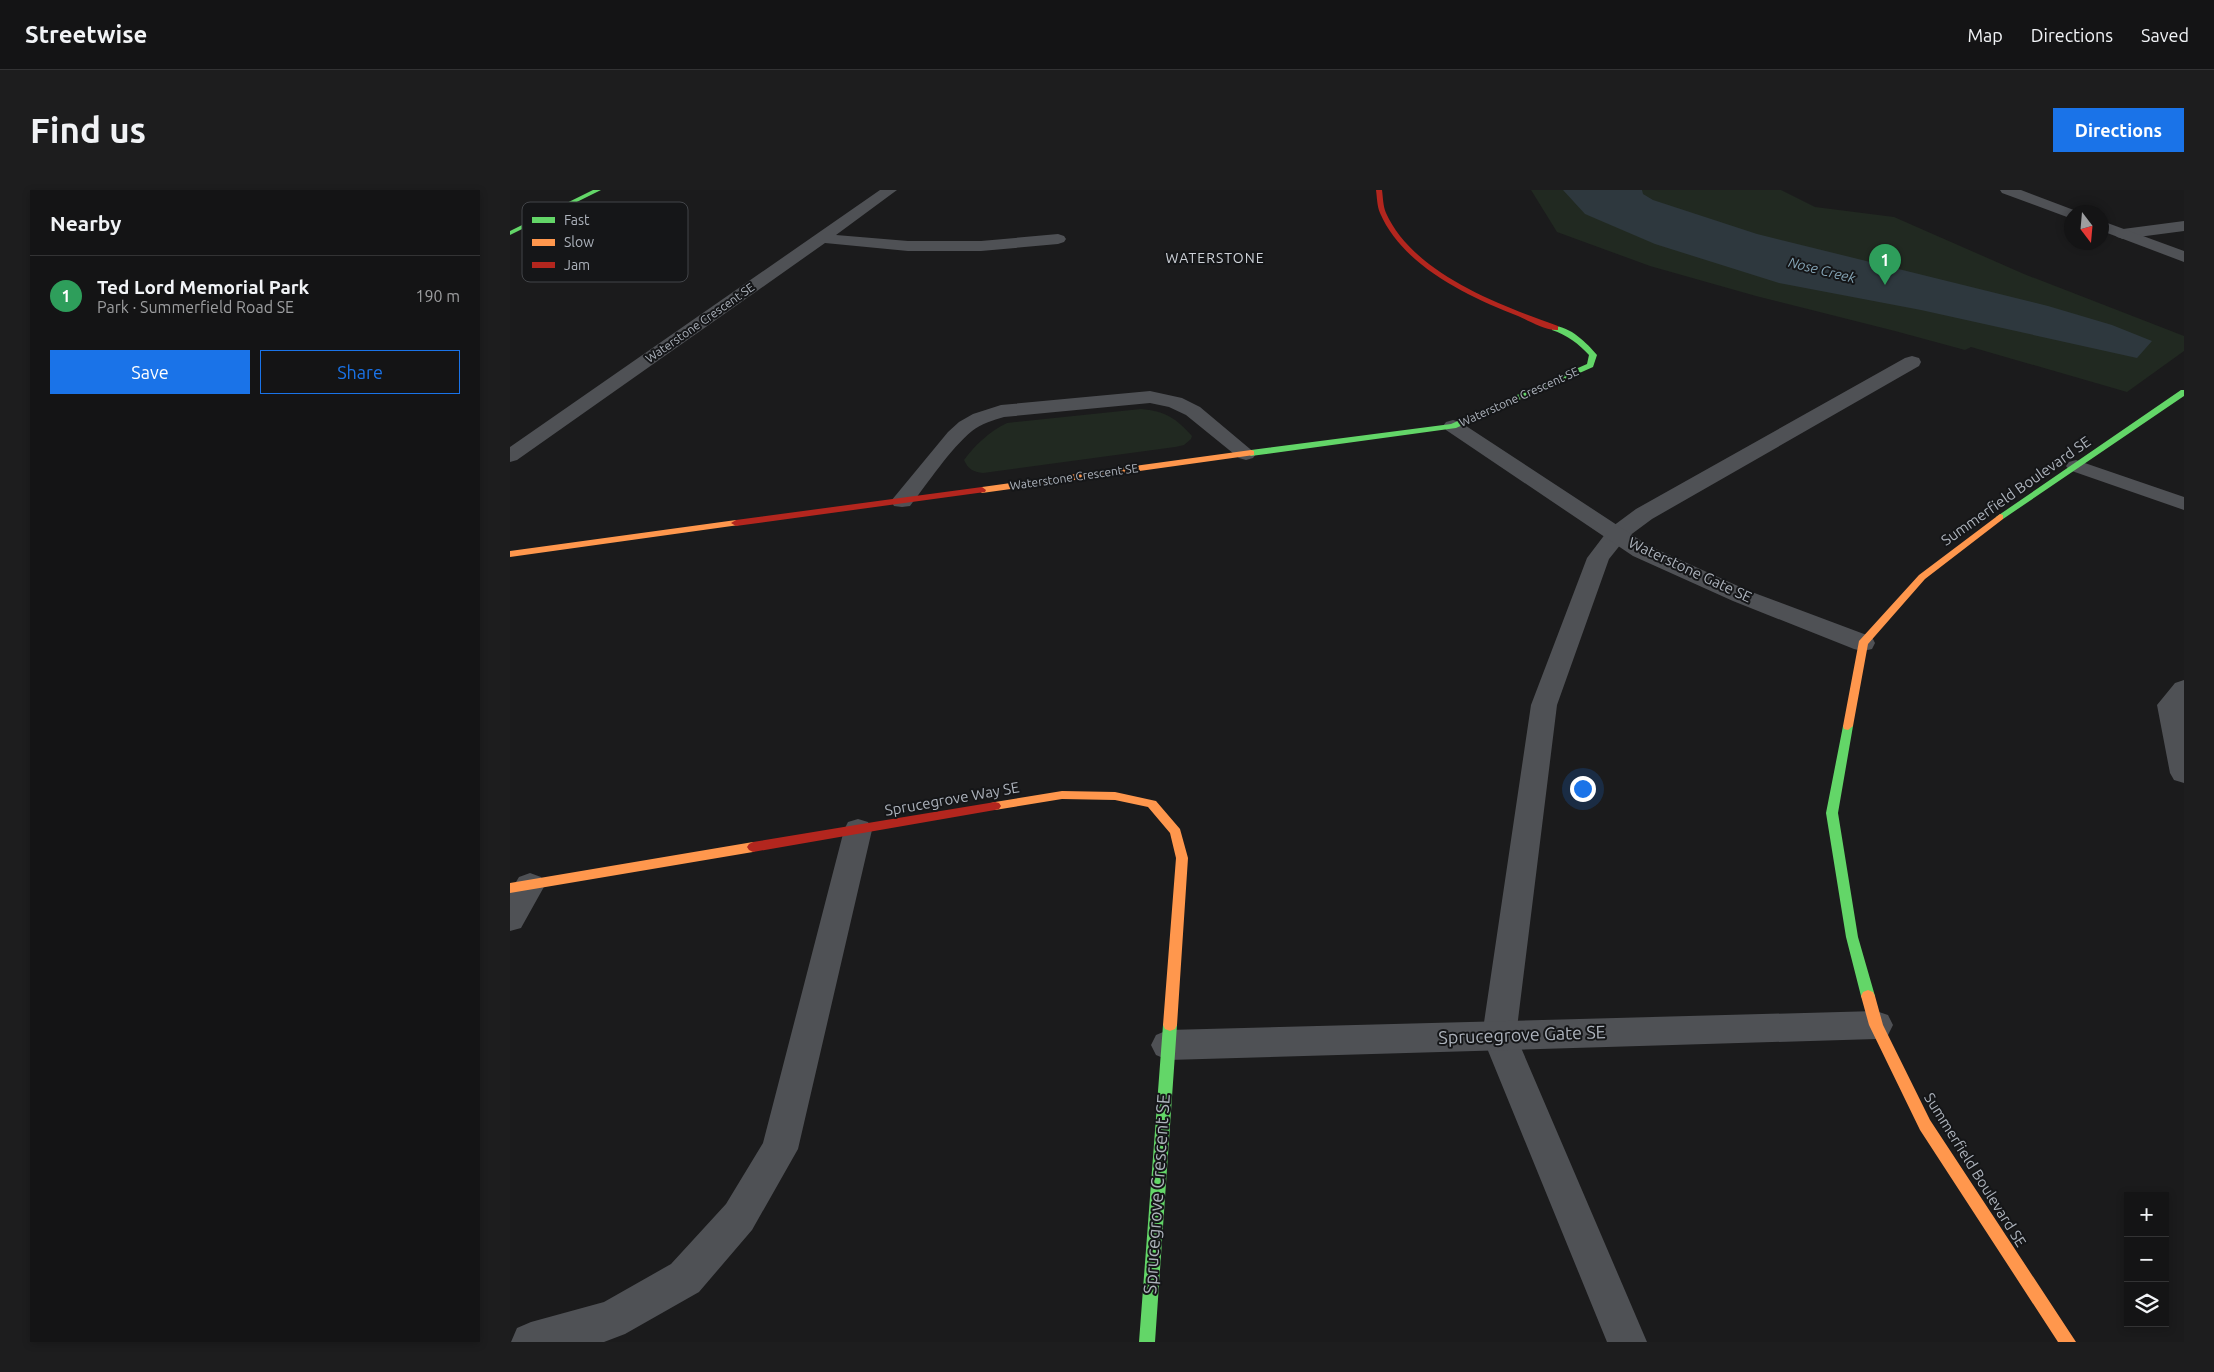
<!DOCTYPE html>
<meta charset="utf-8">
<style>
body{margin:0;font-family:Ubuntu,sans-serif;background:#1d1d1e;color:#f1f3f6}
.controls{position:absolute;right:15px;bottom:15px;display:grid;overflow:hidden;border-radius:0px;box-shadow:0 2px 8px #0003}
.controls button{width:45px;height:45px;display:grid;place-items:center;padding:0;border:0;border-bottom:1px solid #333334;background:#141415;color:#f1f3f6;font:25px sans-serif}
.compass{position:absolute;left:1554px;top:15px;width:45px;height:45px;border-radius:50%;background:#141415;box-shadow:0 2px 8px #0003;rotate:164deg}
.you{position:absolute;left:1072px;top:598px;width:18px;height:18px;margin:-12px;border:4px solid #fff;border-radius:50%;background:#1a73e8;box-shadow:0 0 0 8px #1a73e833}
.badge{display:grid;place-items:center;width:32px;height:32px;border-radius:50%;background:#1a73e8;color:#fff;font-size:16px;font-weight:700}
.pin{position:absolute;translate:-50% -41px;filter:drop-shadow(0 1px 2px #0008)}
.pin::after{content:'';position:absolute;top:26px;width:18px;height:15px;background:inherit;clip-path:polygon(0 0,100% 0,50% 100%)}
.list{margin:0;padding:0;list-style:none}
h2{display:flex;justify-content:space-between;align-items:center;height:65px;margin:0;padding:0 20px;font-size:21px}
h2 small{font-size:16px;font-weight:400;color:#9d9ea0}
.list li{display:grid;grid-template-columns:32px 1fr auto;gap:15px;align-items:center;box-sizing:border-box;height:80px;padding:0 20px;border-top:1px solid #333334}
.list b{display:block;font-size:19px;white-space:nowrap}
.list p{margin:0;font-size:16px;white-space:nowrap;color:#9d9ea0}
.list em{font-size:16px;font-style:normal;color:#9d9ea0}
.actions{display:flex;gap:10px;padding:15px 20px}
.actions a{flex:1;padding:11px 0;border:1px solid #1a73e8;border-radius:0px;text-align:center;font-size:18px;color:#1a73e8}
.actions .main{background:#1a73e8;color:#fff}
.icon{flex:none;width:28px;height:28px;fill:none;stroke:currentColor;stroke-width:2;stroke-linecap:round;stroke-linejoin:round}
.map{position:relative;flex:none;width:1674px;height:1152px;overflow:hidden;border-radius:0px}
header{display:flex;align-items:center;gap:30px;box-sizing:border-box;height:70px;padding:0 25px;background:#141415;border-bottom:1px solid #333334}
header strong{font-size:24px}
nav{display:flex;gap:28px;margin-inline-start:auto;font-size:18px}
.intro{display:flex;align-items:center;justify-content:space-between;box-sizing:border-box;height:120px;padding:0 30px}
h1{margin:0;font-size:35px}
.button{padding:12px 22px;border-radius:0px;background:#1a73e8;color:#fff;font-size:18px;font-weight:700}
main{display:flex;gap:30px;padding:0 30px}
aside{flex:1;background:#141415;border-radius:0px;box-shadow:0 2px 8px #0003}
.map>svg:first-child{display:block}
.green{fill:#212921}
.water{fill:#2e383e}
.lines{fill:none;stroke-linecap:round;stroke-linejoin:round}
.lane{fill:#4f5155;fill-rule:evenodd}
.street{fill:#4f5155;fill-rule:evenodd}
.fast{fill:#63d668;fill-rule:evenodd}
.slow{fill:#ff974d;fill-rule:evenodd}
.jam{fill:#b3261e;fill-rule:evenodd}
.labels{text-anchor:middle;stroke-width:4;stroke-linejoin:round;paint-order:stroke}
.far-street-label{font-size:12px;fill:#adb3bc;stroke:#151618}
.far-neighbourhood-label{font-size:14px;letter-spacing:1px;fill:#ced2d8;stroke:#151618}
.far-water-label{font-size:14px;font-style:italic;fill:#85a5b6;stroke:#151618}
.street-label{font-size:15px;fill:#adb3bc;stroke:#151618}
.near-street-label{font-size:18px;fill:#adb3bc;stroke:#151618}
.key{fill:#151618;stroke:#434549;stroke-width:1}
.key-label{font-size:14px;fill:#adb3bc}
</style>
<header>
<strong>Streetwise</strong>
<nav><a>Map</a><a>Directions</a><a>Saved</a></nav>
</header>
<div class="intro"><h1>Find us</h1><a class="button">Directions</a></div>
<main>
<aside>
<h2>Nearby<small></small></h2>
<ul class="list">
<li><span class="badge" style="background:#2e9e5b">1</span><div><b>Ted Lord Memorial Park</b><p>Park · Summerfield Road SE</p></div><em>190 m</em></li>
</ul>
<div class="actions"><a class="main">Save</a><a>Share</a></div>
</aside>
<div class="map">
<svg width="1674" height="1152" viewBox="0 0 1674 1152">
<rect width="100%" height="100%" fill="#1b1b1c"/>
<path class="green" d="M 1021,0 L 1271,0 L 1305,17 L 1384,27 L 1514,84 L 1674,146 L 1674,161 L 1617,202 L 1461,157 L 1455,160 L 1385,141 L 1246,106 L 1140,76 L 1047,42 Z
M 631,219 C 655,221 666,228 682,246 L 681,249 L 674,255 L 665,257 L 473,283 C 463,282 458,279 454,270 C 465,255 480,241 497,233 Z"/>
<path class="water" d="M 1053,0 L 1132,0 L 1133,4 L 1143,10 L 1247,44 L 1538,116 L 1602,135 L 1642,151 L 1627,168 L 1411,120 L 1269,93 L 1145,54 L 1075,24 Z"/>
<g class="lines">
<path class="lane" d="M 1674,31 L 1674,41 L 1613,49 L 1607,47 L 1605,44 L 1607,41 L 1613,39 Z
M 1402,166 L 1409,168 L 1411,172 L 1409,176 L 1142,329 L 1115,349 L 1099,369 L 1047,515 L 1006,846 L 1137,1152 L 1097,1152 L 972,846 L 1021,515 L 1077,368 L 1099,339 L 1126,319 L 1395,168 Z
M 1674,490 L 1674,593 L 1664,590 L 1660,583 L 1647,515 L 1665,493 Z
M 348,629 L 358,632 L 362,640 L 288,959 L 242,1040 L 189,1102 L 115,1144 L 94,1152 L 1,1152 L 7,1138 L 21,1132 L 94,1112 L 161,1074 L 216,1014 L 253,953 L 334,640 L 338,632 Z"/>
<path class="street" d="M 370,0 L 387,0 L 326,45 L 398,51 L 471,51 L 548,44 L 554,46 L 556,49 L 554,52 L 548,54 L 471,61 L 398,61 L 315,53 L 7,270 L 0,272 L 0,257 Z
M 1490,0 L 1511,0 L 1569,22 L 1562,22 L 1562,28 L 1557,27 L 1492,3 Z
M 1592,31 L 1674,61 L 1674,72 L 1592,41 Z
M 640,201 L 672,208 L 690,217 L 746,264 L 743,268 L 736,270 L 729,268 L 676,225 L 659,217 L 640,213 L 494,227 C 483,230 471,234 462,241 C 440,259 418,293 400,316 L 392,317 L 384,316 L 381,311 L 438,242 L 449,232 L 463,224 L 491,215 Z
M 943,230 L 950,232 L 1139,356 L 1239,401 L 1362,447 L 1365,453 L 1362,459 L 1353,461 L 1344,459 L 1223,411 L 1123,366 L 936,240 L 933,236 L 936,232 Z
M 1566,270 L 1674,307 L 1674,320 L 1559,280 L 1556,276 L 1559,272 Z
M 20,683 L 31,687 L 35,695 L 11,738 L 0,741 L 0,702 L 9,687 Z
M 1366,821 L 1378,825 L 1383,835 L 1378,845 L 1366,849 L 658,870 L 646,865 L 641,855 L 646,845 L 658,840 Z"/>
<path class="fast" d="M 83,0 L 91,0 L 0,45 L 0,41 Z
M 1042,136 C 1059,135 1077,153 1087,165 L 1083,177 L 946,238 L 741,266 L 737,263 L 741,260 L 941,234 L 1077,174 L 1079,165 C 1069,154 1057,145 1042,140 Z
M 1671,200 L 1674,200 L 1674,206 L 1493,329 L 1487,329 L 1486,327 Z
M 1338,532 L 1343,536 L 1328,623 L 1348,747 L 1365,806 L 1363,810 L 1358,812 L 1353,810 L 1351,806 L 1336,747 L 1316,623 L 1333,536 Z
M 660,829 L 665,831 L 667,835 L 645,1152 L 629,1152 L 653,835 L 655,831 Z"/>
<path class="slow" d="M 741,260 L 744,261 L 744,265 L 472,303 L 468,300 L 472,297 Z
M 1490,324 L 1493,325 L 1493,329 L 1415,389 L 1358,454 L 1343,536 L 1338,540 L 1334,539 L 1333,536 L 1349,451 L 1409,385 Z
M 226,330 L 231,333 L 229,335 L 0,367 L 0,361 Z
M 552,601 L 605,602 L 646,611 L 670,639 L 678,668 L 667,835 L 665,839 L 660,841 L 655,839 L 653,835 L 666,668 L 660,643 L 638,617 L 605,610 L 552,609 L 485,620 L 481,619 L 479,616 L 481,613 L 485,612 Z
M 243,652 L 247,654 L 249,657 L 247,660 L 243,662 L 0,703 L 0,693 Z
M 1358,800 L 1363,802 L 1365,806 L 1373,835 L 1420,930 L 1566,1152 L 1548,1152 L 1410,940 L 1359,835 L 1351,806 L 1353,802 Z"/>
<path class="jam" d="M 866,0 L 872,0 C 873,7 873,16 876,23 C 903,83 989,115 1048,136 L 1048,140 C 1036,141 1019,131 1008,126 C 957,106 893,76 870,23 C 867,16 867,7 866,0 Z
M 472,297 L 476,300 L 475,302 L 226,336 L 221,333 L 226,330 Z
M 485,612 L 489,613 L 491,616 L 489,619 L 485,620 L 243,662 L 239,660 L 237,657 L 239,654 L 243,652 Z"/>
</g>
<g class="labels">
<g class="far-street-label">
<text transform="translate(190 133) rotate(-35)" y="4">Waterstone Crescent SE</text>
<text transform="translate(1009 207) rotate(-24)" y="4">Waterstone Crescent SE</text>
<text transform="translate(564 287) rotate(-8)" y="4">Waterstone Crescent SE</text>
</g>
<g class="far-neighbourhood-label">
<text x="705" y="73">WATERSTONE</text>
</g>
<g class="far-water-label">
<text transform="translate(1312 80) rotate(14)" y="5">Nose Creek</text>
</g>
<g class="street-label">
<text transform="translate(1506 301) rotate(-35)" y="5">Summerfield Boulevard SE</text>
<text transform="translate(1180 380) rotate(25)" y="5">Waterstone Gate SE</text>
<text transform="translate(442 609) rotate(-10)" y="5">Sprucegrove Way SE</text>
<text transform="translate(1465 980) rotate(58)" y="5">Summerfield Boulevard SE</text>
</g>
<g class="near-street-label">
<text transform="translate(1012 845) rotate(-2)" y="6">Sprucegrove Gate SE</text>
<text transform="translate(647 1004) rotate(-86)" y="6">Sprucegrove Crescent SE</text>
</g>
</g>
<rect x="12" y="12" width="166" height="80" rx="8" class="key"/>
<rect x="22" y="27" width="23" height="6" fill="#63d668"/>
<rect x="22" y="49" width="23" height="7" fill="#ff974d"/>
<rect x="22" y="72" width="23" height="6" fill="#b3261e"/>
<g class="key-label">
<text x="54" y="35">Fast</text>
<text x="54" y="57">Slow</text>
<text x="54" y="80">Jam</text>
</g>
</svg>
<div class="controls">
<button>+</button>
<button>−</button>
<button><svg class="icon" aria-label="layers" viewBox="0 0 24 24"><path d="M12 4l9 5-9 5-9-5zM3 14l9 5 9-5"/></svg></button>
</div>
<svg class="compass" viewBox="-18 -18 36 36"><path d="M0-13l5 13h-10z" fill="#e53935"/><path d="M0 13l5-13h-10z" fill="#9d9ea0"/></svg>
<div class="you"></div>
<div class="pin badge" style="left:1375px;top:95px;background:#2e9e5b">1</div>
</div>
</main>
